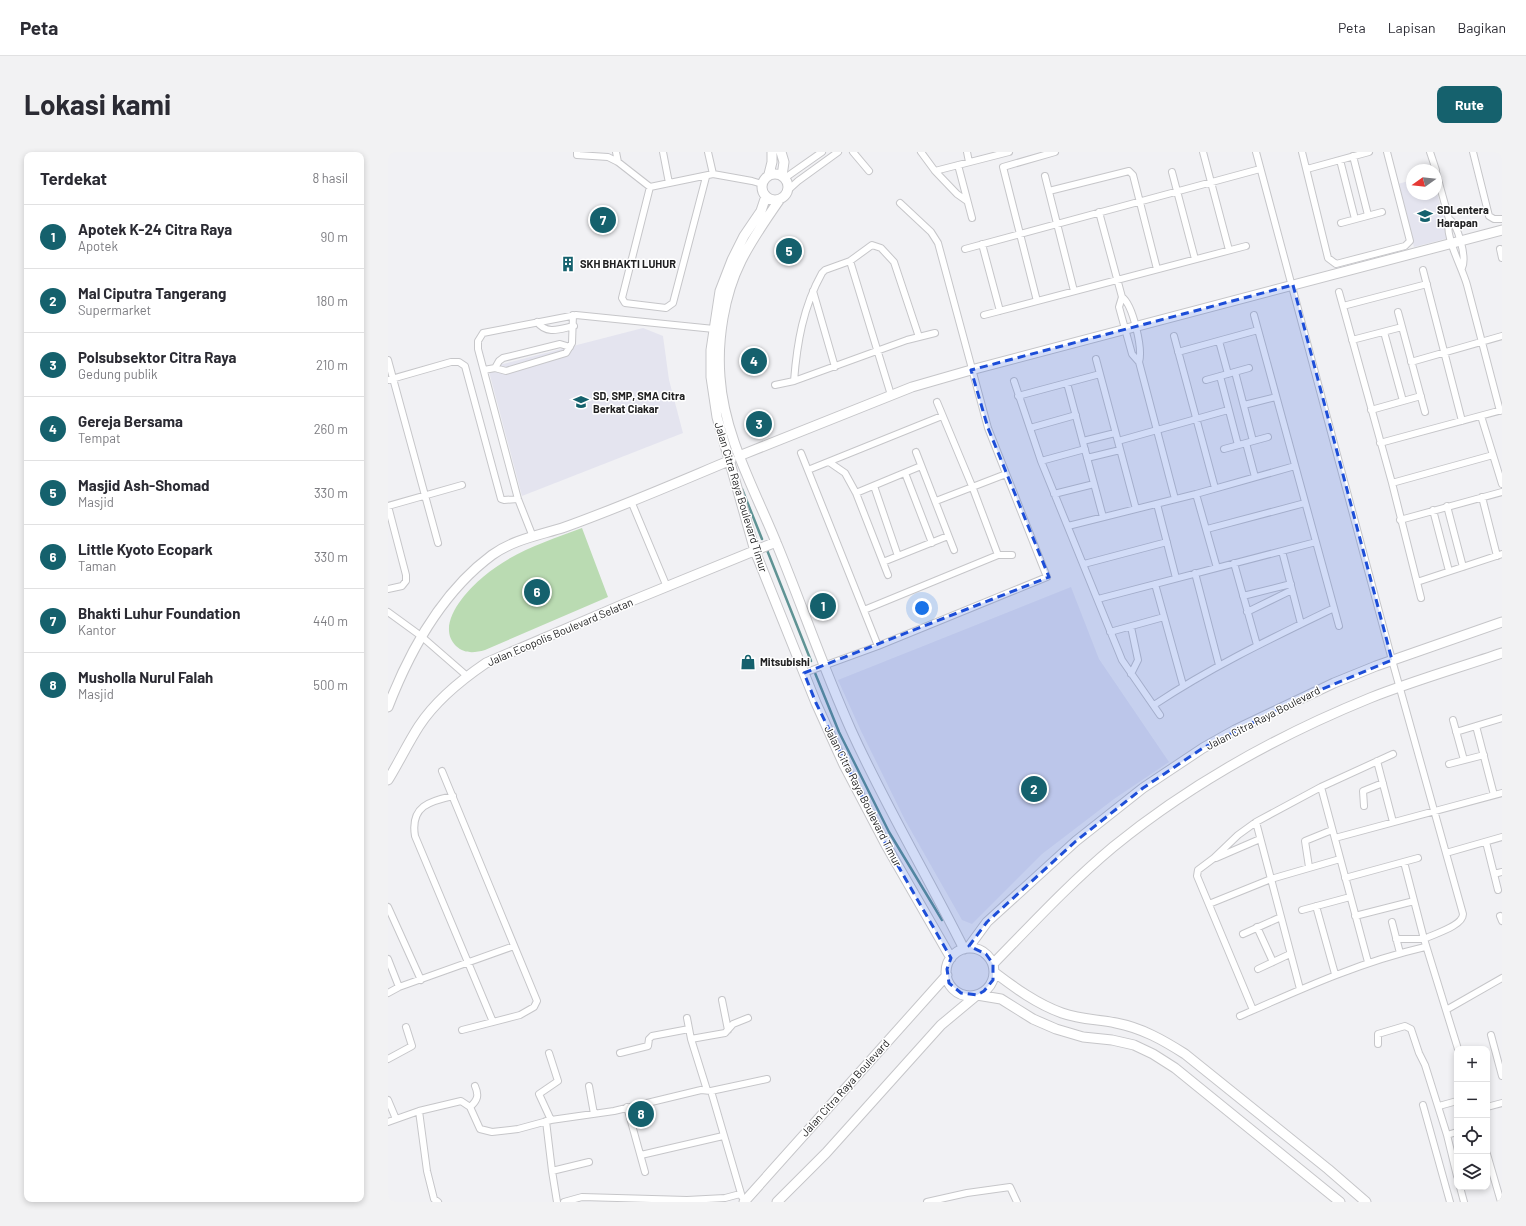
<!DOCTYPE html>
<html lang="id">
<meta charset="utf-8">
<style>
body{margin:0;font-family:Barlow,sans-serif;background:#f2f2f3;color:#2b2b33}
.controls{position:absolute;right:12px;bottom:12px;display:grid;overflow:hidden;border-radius:8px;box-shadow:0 2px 6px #0003}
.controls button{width:36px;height:36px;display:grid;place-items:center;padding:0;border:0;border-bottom:1px solid #e1e1e2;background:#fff;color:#2b2b33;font:20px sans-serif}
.compass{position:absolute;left:1018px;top:12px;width:36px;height:36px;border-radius:50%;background:#fff;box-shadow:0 2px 6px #0003;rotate:255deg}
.you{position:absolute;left:534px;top:456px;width:14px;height:14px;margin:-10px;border:3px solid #fff;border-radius:50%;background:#1a73e8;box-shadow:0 0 0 6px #1a73e833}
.badge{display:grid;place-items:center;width:26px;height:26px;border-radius:50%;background:#15616d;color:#fff;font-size:13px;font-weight:700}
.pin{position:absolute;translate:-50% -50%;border:2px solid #fff;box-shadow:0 1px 4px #0006}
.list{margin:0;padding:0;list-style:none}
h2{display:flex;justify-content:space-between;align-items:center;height:52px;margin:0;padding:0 16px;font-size:17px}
h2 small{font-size:13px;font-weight:400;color:#7c7c81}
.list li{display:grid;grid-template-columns:26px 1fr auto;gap:12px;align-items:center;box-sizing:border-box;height:64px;padding:0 16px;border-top:1px solid #e1e1e2}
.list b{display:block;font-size:15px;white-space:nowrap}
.list p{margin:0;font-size:13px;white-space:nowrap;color:#7c7c81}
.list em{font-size:13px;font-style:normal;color:#7c7c81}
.icon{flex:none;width:22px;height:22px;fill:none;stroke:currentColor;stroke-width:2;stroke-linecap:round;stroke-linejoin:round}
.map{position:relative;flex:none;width:1114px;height:1050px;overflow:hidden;border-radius:8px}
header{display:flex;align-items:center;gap:24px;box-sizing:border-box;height:56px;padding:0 20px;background:#fff;border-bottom:1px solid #e1e1e2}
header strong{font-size:19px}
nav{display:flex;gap:22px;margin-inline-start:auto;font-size:14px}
.intro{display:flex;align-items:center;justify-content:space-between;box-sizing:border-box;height:96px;padding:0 24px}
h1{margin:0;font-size:28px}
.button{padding:10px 18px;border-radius:8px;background:#15616d;color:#fff;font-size:14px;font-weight:700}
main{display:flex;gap:24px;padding:0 24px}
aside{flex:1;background:#fff;border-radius:8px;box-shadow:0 2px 6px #0003}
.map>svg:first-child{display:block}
.built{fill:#e4e4ef}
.green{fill:#badbb2}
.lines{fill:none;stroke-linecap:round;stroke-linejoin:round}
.stream{stroke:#5f9394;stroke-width:2.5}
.street-casing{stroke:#c6c6c9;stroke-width:8}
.secondary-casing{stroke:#c6c6c9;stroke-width:11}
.street{stroke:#fff;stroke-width:6}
.secondary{stroke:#fff;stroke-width:9}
.marked{fill:#1d4ed8;fill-opacity:0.2;stroke:#1d4ed8;stroke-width:3;stroke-dasharray:8 5;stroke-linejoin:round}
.labels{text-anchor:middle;stroke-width:3;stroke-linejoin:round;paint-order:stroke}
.poi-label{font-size:11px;font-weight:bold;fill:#212122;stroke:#fff;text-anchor:start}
.street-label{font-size:11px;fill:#212122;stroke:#fff}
</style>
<header>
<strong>Peta</strong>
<nav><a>Peta</a><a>Lapisan</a><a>Bagikan</a></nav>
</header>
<div class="intro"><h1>Lokasi kami</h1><a class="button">Rute</a></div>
<main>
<aside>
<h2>Terdekat<small>8 hasil</small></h2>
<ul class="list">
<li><span class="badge">1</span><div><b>Apotek K-24 Citra Raya</b><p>Apotek</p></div><em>90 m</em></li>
<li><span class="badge">2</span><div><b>Mal Ciputra Tangerang</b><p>Supermarket</p></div><em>180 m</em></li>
<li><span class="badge">3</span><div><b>Polsubsektor Citra Raya</b><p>Gedung publik</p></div><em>210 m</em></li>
<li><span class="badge">4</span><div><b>Gereja Bersama</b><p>Tempat</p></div><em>260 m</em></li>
<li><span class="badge">5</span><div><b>Masjid Ash-Shomad</b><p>Masjid</p></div><em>330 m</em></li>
<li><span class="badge">6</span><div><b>Little Kyoto Ecopark</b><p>Taman</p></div><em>330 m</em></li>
<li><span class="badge">7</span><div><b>Bhakti Luhur Foundation</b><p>Kantor</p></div><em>440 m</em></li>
<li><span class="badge">8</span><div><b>Musholla Nurul Falah</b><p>Masjid</p></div><em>500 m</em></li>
</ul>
</aside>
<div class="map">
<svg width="1114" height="1050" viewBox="0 0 1114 1050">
<rect width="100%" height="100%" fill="#f1f1f4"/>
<path class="built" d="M 1024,28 L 1024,42 L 1048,42 L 1048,37 L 1061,86 L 1026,95 L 1010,32 Z
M 255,176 L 275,184 L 281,228 L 295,281 L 134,344 L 100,216 Z
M 683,435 L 711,507 L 781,610 L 726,647 L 654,702 L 584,772 L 574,768 L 517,668 L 473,579 L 450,528 Z"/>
<path class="green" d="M 194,376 L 220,445 L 97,498 C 86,501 77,502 68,494 C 47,473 78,439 95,425 C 124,400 159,389 194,376 Z"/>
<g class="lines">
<path class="stream" d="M 354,337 L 374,387
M 379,398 L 423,509
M 427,521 L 451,580 L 501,680 L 554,768"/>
<g class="street-casing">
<path id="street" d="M 189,0 L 189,3 L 220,5 L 230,10 L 262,35 L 325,22 L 364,29 L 374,32
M 228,0 L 230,10
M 275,0 L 281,31
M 320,0 L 325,22
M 465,0 L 481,19
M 533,0 L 547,19 L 621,0
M 579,0 L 581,10
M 815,0 L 841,98
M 868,0 L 1004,508 L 1075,762 C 1075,774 1046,782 1036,787 L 1070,897
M 914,0 L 940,106 L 948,112 L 1017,94 L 1022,89 L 999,0
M 1042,0 L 1048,18
M 1085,0 L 1101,64 L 1106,67 L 1114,67
M 965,4 L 980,63
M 952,8 L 967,67
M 570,13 L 584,66
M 919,17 L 981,0
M 547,19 L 569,42 L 579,49
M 784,20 L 807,107
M 1048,20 L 1061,67 C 1056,84 1074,115 1079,133 L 1112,259
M 657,24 L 686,139
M 397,26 L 434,0
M 262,35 L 234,146 L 237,151 L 278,156 L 285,151 L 318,25
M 399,39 L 410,29 L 450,0
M 661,39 L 741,19 L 745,23 L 769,117
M 711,60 L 734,145 C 745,153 755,197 751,210 L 787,347
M 1061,67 C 1070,72 1079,106 1074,116
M 953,71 L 994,60
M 594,92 L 612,159
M 577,97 L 872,17
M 1112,97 L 1114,106
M 462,109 L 503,243
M 1035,118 L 1074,269
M 425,139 L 447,215
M 951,140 L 1004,331 L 1033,446
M 734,145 L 731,155 L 744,202 L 751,210
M 649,149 L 615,15 L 667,0
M 955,154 L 1039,132
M 1010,160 L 1037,260
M 596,163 L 858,94
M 866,163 L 951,474
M 149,170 C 159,183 172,177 186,174
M 996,180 L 1015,249
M 786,184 L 827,336
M 964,188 L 1014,175
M 831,189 L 840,222
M 790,200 L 870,178
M 708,207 L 748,357
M 0,208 L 50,391
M 1023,210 L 1114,184
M 107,216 L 111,209 L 115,206 L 172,192 L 182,195
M 96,218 L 107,216 L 118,219 L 178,201 L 184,191 L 185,163
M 847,220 L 865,289
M 832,224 L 850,293
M 0,228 L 63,210 L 71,210 L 77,214 L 113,347 L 116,348 L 130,347
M 818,228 L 861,216
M 406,229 C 409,191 415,155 434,121 L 437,118 L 462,109 L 484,93 L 493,96 L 506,110 L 531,185
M 626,229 L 653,309 L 734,508 L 772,563
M 679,231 L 715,365
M 387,233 L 406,229 L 519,188 L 547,181
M 630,244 L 712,222
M 549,250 L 584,334 L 610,403
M 856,253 L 888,245
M 983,258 L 1033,244
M 1093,264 L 1114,332
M 642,276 L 688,263
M 695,289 L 727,281
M 730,289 L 840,258
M 858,291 L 867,325
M 992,291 L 1114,258
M 836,297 L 880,285
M 528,300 L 566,398
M 413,301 L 490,494
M 699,306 L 732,298
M 653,309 L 697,297
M 441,310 L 457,321 L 468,341 L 500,423
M 420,318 L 554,264
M 517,321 L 544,391
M 1004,331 L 1105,303
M 486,334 L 510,404
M 468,341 L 533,314
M 666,342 L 706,332
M 808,342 L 829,416
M 1094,345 L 1109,404
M 243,349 L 279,435
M 548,349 L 618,322
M 769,352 L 788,426
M 0,354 L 18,423 L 18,429 L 14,434 L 0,437
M 0,354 L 74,333
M 1059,354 L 1075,415
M 1045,358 L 1061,419
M 1012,368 L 1114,340
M 680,374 L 808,342 L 907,314
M 819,377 L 917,351
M 145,385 L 130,347 L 90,197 L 90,189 L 95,181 L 188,163 L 326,177
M 894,399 L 913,472
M 495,410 L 560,384
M 846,411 L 869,493
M 696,412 L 779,390
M 807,421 L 831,513
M 1029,430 L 1114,402
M 767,432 L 795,533
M 855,444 L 903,432
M 710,447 L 928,390
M 476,458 L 610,403 L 624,403
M 0,460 L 33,484 L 79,524
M 859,460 L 904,438
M 743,475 L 750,508 L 743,522
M 722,480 L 776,465
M 416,521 L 490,494 L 659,425 L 600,276 L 550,91 L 543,80 L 512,51
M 766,553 C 823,515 884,486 946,456
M 1065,568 L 1076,608
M 1088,574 L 1106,643
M 1068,580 L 1114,566
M 989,609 L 1005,670
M 1061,612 L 1096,603
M 54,619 L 149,849 L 146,855 L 132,863 L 74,878
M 933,635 L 980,810
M 65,644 C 42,649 22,654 27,684 L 105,870
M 976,654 L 975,639 L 995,631
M 868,670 L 912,837
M 947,686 L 1114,641
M 1098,690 L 1110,738
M 1058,701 L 1114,685
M 828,706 L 872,687
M 921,715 L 917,689 L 944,678
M 1106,722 L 1114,720
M 957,726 L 1030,706
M 821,752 L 883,727 L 952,707
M 928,754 L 947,822
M 0,755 L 33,828
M 914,758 L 962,745
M 967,764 L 1026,749
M 1112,764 L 1114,769
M 1004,770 L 1012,801
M 869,775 L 885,810
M 855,782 L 893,765
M 1008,787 L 1036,787 L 1016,710
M 0,807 L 11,835
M 870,817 L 902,802
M 0,841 L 11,835 L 126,794
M 334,848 L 340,878
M 865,858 L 809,724 L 810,718 L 826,706 L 850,683 L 868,670 L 933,635 L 1005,602
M 1058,858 L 1114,826
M 852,864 C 913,837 972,810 1037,795
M 299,866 L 303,887 L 319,938
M 1103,883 L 1114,924
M 303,887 L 337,881 L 345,872 L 360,866
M 990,892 L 990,882 L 1017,874 L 1023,877 L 1031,901 L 1037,913 L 1059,983
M 161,901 L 170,929 L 151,942 L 163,968
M 232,901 L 260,894 L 261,887 L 264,884 L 301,877
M 0,907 L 24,894 L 18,875
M 201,934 L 206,962
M 323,939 L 354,1045
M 0,948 L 8,967
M 1035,953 L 1062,1050
M 1051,954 L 1069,949
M 82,955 C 90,948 91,943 87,934
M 239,955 L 257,1020
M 1099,955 L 1114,951
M 31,959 L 39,1019 L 46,1047 L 50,1050
M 158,969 L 164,1019 L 201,1010
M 0,970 L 31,959 L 73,949 L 82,955 L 92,977 L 104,980 L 130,977 L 163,968 L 226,959 L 313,938 L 323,939 L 379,927
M 1069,980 L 1059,983 L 1069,1024
M 1099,1002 L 1113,1050
M 253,1003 L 335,984
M 164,1019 L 169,1050
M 1072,1035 L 1076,1050
M 176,1050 L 194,1045 L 299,1048 L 337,1046 L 352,1042
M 539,1050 L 579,1041 L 622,1035 L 629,1050"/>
</g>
<g class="secondary-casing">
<path id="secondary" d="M 393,0 L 396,10 L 394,24
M 381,22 L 384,10 L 384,0
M374 35a13 13 0 1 1 26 0a13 13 0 1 1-26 0Z
M 378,44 L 373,59 L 356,84 L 344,108 L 332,139 L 323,198 L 323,225 L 329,265 L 367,399 L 428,551 L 456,613 L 498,693 L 563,806
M 392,47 C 378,67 364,87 353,109 C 336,143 329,188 332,225 C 336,285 368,340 390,395 C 415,456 436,518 463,578 C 497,653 539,723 576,797
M 351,304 L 524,235 L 583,218 L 1114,78
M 0,555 C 22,498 54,440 104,403 C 126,387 153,383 177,375 C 233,355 288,331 343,308
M 0,628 C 11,610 20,591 31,574 C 48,548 73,528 98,511 L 236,452 L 388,390
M 580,796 L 599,770 L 688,689 L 755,636 L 815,596 L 847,578 L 946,531 L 988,514 L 1114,470
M558 820a24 24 0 1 1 48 0a24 24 0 1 1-48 0Z
M 605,812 C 644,772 682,731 725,695 C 801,633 891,583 982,546 C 1025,529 1070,516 1114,501
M 606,820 C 627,836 649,852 674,861 C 694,868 709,867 728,871 C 754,876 775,888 797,902 L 940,1017 L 978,1050
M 356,1050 L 559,823
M 389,1050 L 438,1001 L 553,873 L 589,843 L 613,847 L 645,867 L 668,877 L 695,885 L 724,888 L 746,893 L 765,902 L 787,916 L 952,1050"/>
</g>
<use href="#street" class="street"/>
<use href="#secondary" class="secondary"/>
</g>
<path class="marked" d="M 905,133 L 1004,508 L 915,545 L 815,596 L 755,636 L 688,689 L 599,770 L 581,794 L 598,802 L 605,812 L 605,828 L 596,839 L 589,843 L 573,841 L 561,831 L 559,817 L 563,806 L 498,693 L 428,551 L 416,521 L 661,425 L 600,276 L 583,218 Z"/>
<defs>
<g id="school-bare" transform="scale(1.2)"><path d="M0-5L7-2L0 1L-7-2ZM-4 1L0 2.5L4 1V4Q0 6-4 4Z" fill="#15616d" stroke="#fff" stroke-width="2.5" paint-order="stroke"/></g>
<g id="building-bare" transform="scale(1.2)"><path d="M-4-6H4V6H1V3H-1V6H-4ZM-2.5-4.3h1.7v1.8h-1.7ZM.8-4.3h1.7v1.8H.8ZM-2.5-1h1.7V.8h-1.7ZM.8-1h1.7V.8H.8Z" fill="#15616d" stroke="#fff" stroke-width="2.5" paint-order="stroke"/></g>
<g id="shop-bare" transform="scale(1.2)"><path d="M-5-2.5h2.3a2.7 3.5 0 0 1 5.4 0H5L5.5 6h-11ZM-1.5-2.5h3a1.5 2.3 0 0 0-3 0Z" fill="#15616d" stroke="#fff" stroke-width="2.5" paint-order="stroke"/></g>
</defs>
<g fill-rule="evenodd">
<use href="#school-bare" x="1037" y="64"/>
<use href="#building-bare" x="180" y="112"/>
<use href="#school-bare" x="193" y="250"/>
<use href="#shop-bare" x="360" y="510"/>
</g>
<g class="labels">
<g class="poi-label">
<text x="1049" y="62">SDLentera<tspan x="1049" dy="13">Harapan</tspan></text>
<text x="192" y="116">SKH BHAKTI LUHUR</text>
<text x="205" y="248">SD, SMP, SMA Citra<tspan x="205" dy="13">Berkat Ciakar</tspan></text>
<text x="372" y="514">Mitsubishi</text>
</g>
<g class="street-label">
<text transform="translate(353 345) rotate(73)" y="4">Jalan Citra Raya Boulevard Timur</text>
<text transform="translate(172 480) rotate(-23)" y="4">Jalan Ecopolis Boulevard Selatan</text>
<text transform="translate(875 566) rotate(-27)" y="4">Jalan Citra Raya Boulevard</text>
<text transform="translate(475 644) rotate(63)" y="4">Jalan Citra Raya Boulevard Timur</text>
<text transform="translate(457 936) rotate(-48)" y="4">Jalan Citra Raya Boulevard</text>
</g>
</g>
</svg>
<div class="controls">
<button>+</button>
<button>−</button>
<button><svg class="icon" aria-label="locate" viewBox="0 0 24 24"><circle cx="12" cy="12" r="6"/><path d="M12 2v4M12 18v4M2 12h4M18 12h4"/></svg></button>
<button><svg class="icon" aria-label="layers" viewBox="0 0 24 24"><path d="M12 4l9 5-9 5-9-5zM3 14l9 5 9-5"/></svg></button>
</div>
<svg class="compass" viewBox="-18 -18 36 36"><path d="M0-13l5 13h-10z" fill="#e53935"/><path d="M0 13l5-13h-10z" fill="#7c7c81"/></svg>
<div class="you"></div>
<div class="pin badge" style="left:435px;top:454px">1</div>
<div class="pin badge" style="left:646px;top:637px">2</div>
<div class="pin badge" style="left:371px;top:272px">3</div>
<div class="pin badge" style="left:366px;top:209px">4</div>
<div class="pin badge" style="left:401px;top:99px">5</div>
<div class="pin badge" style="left:149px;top:440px">6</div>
<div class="pin badge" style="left:215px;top:68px">7</div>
<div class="pin badge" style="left:253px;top:962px">8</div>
</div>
</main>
